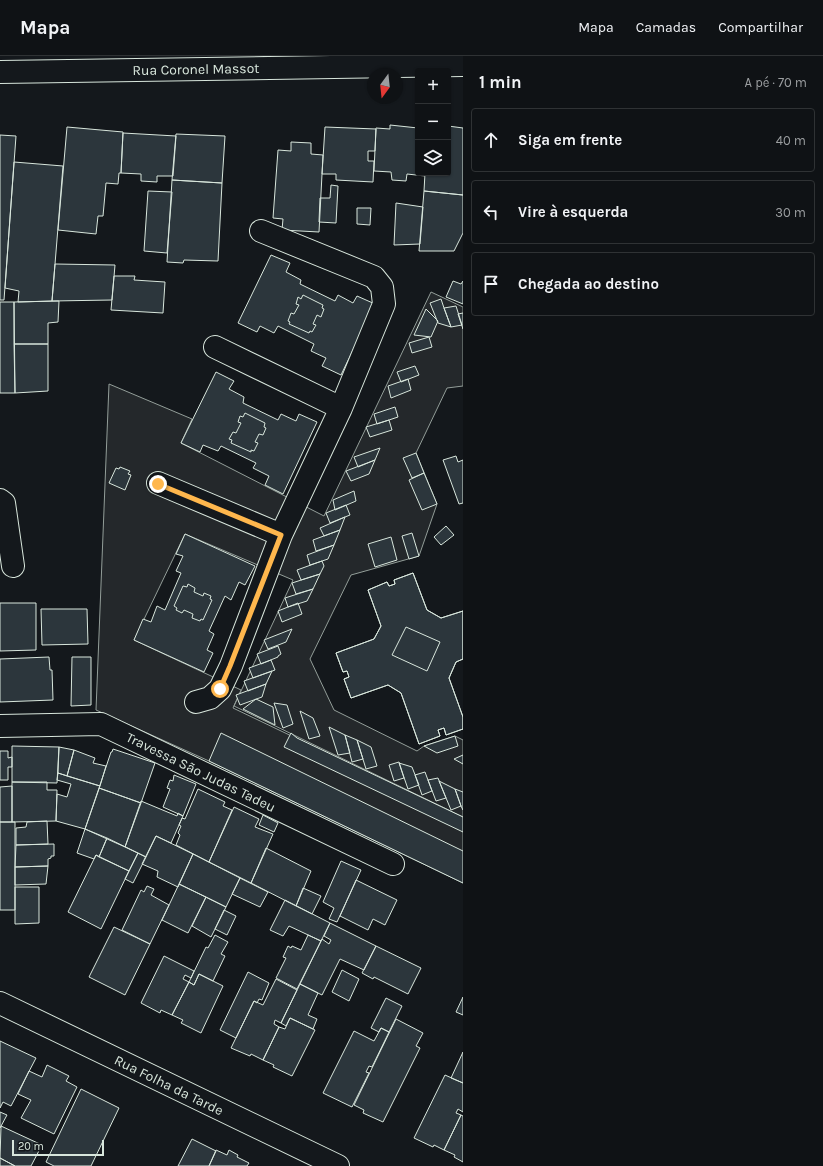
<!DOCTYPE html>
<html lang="pt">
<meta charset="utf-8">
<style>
body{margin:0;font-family:Karla,sans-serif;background:#181b1e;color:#f1f3f6}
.controls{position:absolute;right:12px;top:12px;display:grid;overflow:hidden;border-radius:4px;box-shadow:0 1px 3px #0004}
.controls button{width:36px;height:36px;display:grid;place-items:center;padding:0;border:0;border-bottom:1px solid #2f3234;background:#0f1215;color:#f1f3f6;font:20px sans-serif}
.compass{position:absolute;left:367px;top:12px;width:36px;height:36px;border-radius:50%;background:#0f1215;box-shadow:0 1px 3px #0004;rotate:195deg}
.scale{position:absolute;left:12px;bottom:10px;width:92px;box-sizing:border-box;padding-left:4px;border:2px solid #d8e6dc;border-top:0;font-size:11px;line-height:14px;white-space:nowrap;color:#d8e6dc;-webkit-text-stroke:3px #14181c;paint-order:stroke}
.stop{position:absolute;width:12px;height:12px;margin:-9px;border:3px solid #ffb74d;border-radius:50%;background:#fff}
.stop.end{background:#ffb74d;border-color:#fff;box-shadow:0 1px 4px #0008}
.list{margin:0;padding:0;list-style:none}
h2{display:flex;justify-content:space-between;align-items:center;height:52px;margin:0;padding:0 16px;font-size:17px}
h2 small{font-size:13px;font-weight:400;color:#9b9ea0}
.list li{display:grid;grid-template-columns:26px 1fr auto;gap:12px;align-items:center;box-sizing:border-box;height:64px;margin:0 8px 8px;padding:0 8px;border:1px solid #2f3234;border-radius:4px}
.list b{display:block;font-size:15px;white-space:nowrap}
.list em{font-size:13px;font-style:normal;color:#9b9ea0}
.icon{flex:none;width:22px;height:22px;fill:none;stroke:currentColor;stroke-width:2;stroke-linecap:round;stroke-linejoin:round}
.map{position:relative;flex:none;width:463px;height:1110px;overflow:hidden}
header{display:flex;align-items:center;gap:24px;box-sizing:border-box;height:56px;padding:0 20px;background:#0f1215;border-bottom:1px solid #2f3234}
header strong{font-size:19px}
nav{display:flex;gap:22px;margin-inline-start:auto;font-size:14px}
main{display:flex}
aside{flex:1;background:#0f1215}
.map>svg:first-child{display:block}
.parking{fill:#24282b;stroke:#939e99}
.building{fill:#2c363c;stroke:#d8e6dc}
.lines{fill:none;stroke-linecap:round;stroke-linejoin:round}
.minor-casing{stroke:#d8e6dc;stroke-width:24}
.minor{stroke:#14181c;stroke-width:22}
.route{stroke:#ffb74d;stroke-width:5}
.labels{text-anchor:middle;stroke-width:3;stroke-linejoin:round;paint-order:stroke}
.street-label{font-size:14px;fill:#d8e6dc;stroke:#14181c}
</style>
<header>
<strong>Mapa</strong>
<nav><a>Mapa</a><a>Camadas</a><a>Compartilhar</a></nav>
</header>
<main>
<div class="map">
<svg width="463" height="1110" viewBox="0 0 463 1110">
<rect width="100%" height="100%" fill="#14181c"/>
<path class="parking" d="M 431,236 L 463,251 L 463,330 L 447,332 L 416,397 L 437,448 L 419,500 L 351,519 L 310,603 L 334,654 L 417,695 L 424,690 L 455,680 L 463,684 L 463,761 L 234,650 L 293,524 L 185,478 L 134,584 L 241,634 L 233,652 L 463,762 L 463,827 L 209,705 L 96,654 L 109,328 L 192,363 L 181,387 L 324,460 Z"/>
<path class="building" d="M 390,69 L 418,72 L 418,117 L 425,117 L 425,120 L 407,118 L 406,125 L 392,124 L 391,116 L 374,115 L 376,72 L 390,73 Z
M 448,70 L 463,72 L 463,139 L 424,135 L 425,117 L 448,117 Z
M 67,71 L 123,76 L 121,117 L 119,117 L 118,128 L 106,127 L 103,160 L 98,160 L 96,178 L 58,174 Z
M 325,71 L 376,73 L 375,95 L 368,95 L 368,105 L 374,105 L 373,126 L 336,124 L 336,118 L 322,118 Z
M 123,77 L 176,80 L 173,120 L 157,120 L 157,126 L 141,125 L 141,118 L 121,117 Z
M 176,78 L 225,80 L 222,127 L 172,124 Z
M 0,79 L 16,80 L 4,244 L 0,244 Z
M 291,86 L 311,87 L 311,98 L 323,99 L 319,176 L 282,174 L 283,163 L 273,162 L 278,94 L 291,95 Z
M 14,106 L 63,110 L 52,245 L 18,246 L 19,235 L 5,232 Z
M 172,124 L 222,127 L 218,205 L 184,204 L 183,207 L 167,206 Z
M 331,129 L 338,130 L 336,167 L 319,166 L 320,142 L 330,142 Z
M 148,135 L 172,136 L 167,197 L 144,195 Z
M 424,135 L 463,139 L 463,177 L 454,195 L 419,195 Z
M 396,147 L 423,151 L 420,188 L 394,189 Z
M 357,152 L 371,152 L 370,169 L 357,168 Z
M 271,199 L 290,207 L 286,216 L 301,224 L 300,228 L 335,245 L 338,239 L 353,247 L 357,240 L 375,248 L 341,319 L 322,310 L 326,302 L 311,295 L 314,288 L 278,270 L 274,277 L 260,270 L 257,276 L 238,267 Z
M 55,208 L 115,209 L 112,244 L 52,245 Z
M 114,220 L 135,220 L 134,224 L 165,226 L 163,257 L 111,254 Z
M 453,225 L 461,228 L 463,225 L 463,248 L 446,241 Z
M 303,239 L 323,249 L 322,252 L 324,253 L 321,261 L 317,259 L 313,268 L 316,269 L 312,276 L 310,275 L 309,277 L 289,268 L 290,266 L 288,265 L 291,257 L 294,258 L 299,249 L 296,248 L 298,241 L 301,243 Z
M 441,243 L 444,252 L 451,271 L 438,267 L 430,247 Z
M 59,245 L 58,266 L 48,267 L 48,288 L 14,288 L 14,246 Z
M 0,246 L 14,246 L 15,337 L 0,337 Z
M 456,250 L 462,269 L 451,271 L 444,252 Z
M 426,253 L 438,265 L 431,281 L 414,279 Z
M 463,257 L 463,273 L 458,258 Z
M 429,281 L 432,291 L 412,297 L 409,287 Z
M 14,288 L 48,288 L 48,335 L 15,337 Z
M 415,310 L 419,319 L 401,326 L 397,316 Z
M 216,316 L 234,325 L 229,333 L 244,341 L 243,347 L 278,364 L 281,358 L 296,365 L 299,358 L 317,366 L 283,438 L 265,429 L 269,420 L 253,412 L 256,407 L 221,390 L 218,395 L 203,389 L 200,396 L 181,387 Z
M 408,323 L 411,334 L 391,342 L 388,330 Z
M 395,351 L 398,361 L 377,368 L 374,358 Z
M 245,357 L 265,367 L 264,371 L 266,372 L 263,379 L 259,378 L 255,386 L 258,387 L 254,395 L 251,394 L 251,396 L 231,387 L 232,384 L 229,383 L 233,376 L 236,377 L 241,367 L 238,366 L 240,360 L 243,361 Z
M 389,364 L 392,374 L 370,381 L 366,371 Z
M 380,392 L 375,404 L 358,411 L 354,401 Z
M 416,397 L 424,417 L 412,422 L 403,402 Z
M 456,400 L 458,406 L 463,404 L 463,447 L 459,448 L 443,404 Z
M 375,404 L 369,418 L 351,425 L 346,415 Z
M 120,411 L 130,415 L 128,418 L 131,419 L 125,434 L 109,427 L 116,412 L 119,413 Z
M 424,417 L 437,448 L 422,454 L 409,424 Z
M 354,435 L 356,445 L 335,454 L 333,444 Z
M 346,449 L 350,459 L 330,467 L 326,457 Z
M 345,461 L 340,474 L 324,480 L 320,472 Z
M 446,470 L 454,479 L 441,489 L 434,481 Z
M 340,474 L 334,489 L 316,495 L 313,484 Z
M 412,477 L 419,500 L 409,503 L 402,480 Z
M 185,478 L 255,510 L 245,529 L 239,526 L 231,544 L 225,540 L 209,575 L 214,578 L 207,594 L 213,597 L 204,616 L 134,584 L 143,563 L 151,566 L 157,550 L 165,554 L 181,517 L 176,515 L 183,500 L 176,498 Z
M 391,481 L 397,504 L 375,511 L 368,488 Z
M 334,489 L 328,503 L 310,509 L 307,499 Z
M 322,505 L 324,510 L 320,518 L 301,524 L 297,514 Z
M 413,517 L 427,554 L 441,562 L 463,555 L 463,603 L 456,606 L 449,622 L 463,661 L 463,673 L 446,679 L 444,672 L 438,674 L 440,680 L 419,688 L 401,637 L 388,629 L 351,642 L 344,623 L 349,621 L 347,615 L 343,616 L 336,597 L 374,583 L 381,570 L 368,534 L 387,526 L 389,530 L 395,528 L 394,524 Z
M 413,517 L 427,554 L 441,562 L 463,555 L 463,603 L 456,606 L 449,622 L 463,661 L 463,673 L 446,679 L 444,672 L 438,674 L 440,680 L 419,688 L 401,637 L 388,629 L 351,642 L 344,623 L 349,621 L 347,615 L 343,616 L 336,597 L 374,583 L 381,570 L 368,534 L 387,526 L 389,530 L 395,528 L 394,524 Z
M 320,518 L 313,533 L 296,538 L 292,527 Z
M 188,528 L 195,532 L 194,536 L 203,540 L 204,537 L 211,540 L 210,543 L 212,544 L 203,564 L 201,563 L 200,565 L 192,562 L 193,558 L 184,554 L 182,557 L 176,554 L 177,552 L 174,550 L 183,530 L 187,531 Z
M 313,533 L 307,545 L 288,551 L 285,542 Z
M 0,547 L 36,547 L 36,594 L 0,595 Z
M 298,547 L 302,558 L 282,566 L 278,555 Z
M 41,553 L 87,553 L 88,588 L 42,589 Z
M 406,571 L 440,586 L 427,615 L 392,599 Z
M 292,573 L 286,586 L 268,593 L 264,584 Z
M 278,590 L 281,598 L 278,600 L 278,601 L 261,608 L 257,598 Z
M 49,601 L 50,614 L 52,614 L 53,644 L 0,646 L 0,603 Z
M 72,601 L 91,601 L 91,649 L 71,650 Z
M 271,604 L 275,614 L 253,622 L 249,612 Z
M 272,615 L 266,628 L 248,635 L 244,625 Z
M 266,628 L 262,641 L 240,649 L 236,639 Z
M 256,643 L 273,651 L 275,669 L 243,653 Z
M 274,647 L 287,649 L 293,668 L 283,672 Z
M 300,655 L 313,662 L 320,680 L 309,683 Z
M 329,671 L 345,679 L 350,697 L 338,699 Z
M 221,677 L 463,795 L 463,827 L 209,705 Z
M 291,677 L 297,682 L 463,761 L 463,776 L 284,691 Z
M 345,679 L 357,684 L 363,703 L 352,706 Z
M 455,680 L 458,690 L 437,697 L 424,690 Z
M 357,684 L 371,691 L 377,710 L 366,713 Z
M 12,690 L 59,691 L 57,727 L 12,726 Z
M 59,691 L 74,694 L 67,720 L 58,717 Z
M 113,693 L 155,707 L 141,747 L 99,732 L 111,696 L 112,696 Z
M 74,694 L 95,702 L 93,707 L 106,710 L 100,730 L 67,720 Z
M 0,695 L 8,695 L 8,702 L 12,701 L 12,711 L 8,711 L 8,724 L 0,724 Z
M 463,699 L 463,708 L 454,703 Z
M 399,706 L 404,722 L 394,725 L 389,709 Z
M 399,707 L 412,711 L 419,729 L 408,733 Z
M 425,716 L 432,735 L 422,739 L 415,719 Z
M 58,717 L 100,730 L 85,773 L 56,765 L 57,738 L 67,741 L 71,728 L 57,724 Z
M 174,719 L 196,728 L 183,760 L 163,751 L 170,733 L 167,732 L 170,724 L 173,725 Z
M 438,722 L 446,742 L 436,745 L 428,724 Z
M 439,725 L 455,733 L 461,750 L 451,754 Z
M 12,726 L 47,726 L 47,734 L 57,734 L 56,765 L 12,766 Z
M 12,730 L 12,766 L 0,766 L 0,731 Z
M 99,732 L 141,747 L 125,791 L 85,773 Z
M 198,733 L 225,746 L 223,750 L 232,754 L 209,806 L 176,789 L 180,779 L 178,777 L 181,770 L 179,769 L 182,762 L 185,763 Z
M 455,733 L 463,736 L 463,754 L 461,750 Z
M 141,745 L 177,760 L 178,757 L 183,760 L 171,787 L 156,780 L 146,801 L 125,791 Z
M 234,751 L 259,763 L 255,771 L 273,778 L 251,827 L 209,806 Z
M 263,759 L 278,767 L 274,776 L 259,769 Z
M 47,765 L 48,788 L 16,789 L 16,772 L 26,771 L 27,766 Z
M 0,766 L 15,766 L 15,854 L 0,854 Z
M 85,773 L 107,782 L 99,801 L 96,799 L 94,803 L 77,797 Z
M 156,780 L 193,798 L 178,831 L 157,821 L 158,815 L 142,808 Z
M 107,782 L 138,797 L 129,815 L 99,801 Z
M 54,788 L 54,800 L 51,800 L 51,802 L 48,803 L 48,810 L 15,811 L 16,789 Z
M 266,792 L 311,815 L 296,850 L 251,827 Z
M 138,797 L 146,801 L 133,827 L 125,823 Z
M 193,798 L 240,822 L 226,851 L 179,828 Z
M 96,799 L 129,815 L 101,873 L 68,856 Z
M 341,805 L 361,814 L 337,866 L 329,863 L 334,852 L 323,846 Z
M 48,810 L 46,828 L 15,829 L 15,811 Z
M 240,822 L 268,836 L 260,851 L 232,838 Z
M 356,824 L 397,844 L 385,869 L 373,863 L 368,874 L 340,860 Z
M 179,828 L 206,841 L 188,877 L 162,864 Z
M 147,830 L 154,833 L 151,839 L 169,849 L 150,888 L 122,874 L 141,834 L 144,836 Z
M 15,831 L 39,831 L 39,867 L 15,868 Z
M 303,832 L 321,840 L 312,858 L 296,850 Z
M 206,841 L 226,851 L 211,881 L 192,870 Z
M 285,844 L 330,867 L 321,885 L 289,870 L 283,880 L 270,874 Z
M 224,854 L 236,860 L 227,879 L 215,873 Z
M 330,867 L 376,890 L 364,914 L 340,903 L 322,939 L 300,928 L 322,883 L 329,888 L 331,884 L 324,880 Z
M 114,871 L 150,888 L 125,939 L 89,921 Z
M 215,879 L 228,886 L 221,898 L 225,900 L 213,925 L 199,918 L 194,929 L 189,926 L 206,891 L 208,892 Z
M 308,879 L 321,885 L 297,933 L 276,922 L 286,902 L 283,901 L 288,890 L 291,892 L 292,890 L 301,894 Z
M 376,890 L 421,912 L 408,938 L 374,921 L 373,923 L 362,917 Z
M 164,900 L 194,915 L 191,922 L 185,919 L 183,923 L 189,926 L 172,959 L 161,954 L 160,957 L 141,947 Z
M 342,914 L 359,923 L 349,945 L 332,936 Z
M 248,916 L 269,927 L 262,944 L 259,943 L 257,947 L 254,945 L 236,982 L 220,974 Z
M 199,918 L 223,930 L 201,977 L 181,967 L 183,964 L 172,959 L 189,926 L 194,929 Z
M 276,923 L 297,934 L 281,967 L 275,964 L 274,968 L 279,971 L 263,1004 L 251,998 L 250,1000 L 231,992 L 254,945 L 263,949 Z
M 300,928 L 318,937 L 308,959 L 317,963 L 313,973 L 290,962 L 286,970 L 281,967 Z
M 463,941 L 463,959 L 456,956 Z
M 386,942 L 402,950 L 389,976 L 381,972 L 379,976 L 371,972 Z
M 290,962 L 315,974 L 292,1020 L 273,1011 L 274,1009 L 263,1004 L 279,971 L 285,973 Z
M 396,963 L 423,977 L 416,990 L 420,992 L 383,1066 L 363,1057 L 364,1054 L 354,1049 Z
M 381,972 L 389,976 L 372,1011 L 369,1010 L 366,1016 L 369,1017 L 352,1051 L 323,1037 L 354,975 L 374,985 Z
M 0,985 L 36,1002 L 11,1050 L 3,1046 L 0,1052 Z
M 463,996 L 463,1027 L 451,1022 Z
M 47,1009 L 69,1020 L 66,1025 L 77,1031 L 54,1078 L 21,1062 L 31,1044 L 18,1038 L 29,1015 L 42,1021 Z
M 445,1019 L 463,1027 L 463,1056 L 458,1053 L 456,1057 L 461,1059 L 444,1094 L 434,1089 L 433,1091 L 414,1082 Z
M 81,1033 L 119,1052 L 91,1110 L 54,1110 L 46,1106 Z
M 0,1056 L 7,1059 L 0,1072 Z
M 461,1059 L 463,1060 L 463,1106 L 454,1101 L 455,1099 L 444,1094 Z
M 1,1070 L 42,1089 L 31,1110 L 15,1110 L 0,1102 Z
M 192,1083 L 216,1095 L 209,1110 L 178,1110 Z
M 216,1094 L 227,1099 L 229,1094 L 238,1099 L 237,1101 L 249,1107 L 247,1110 L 209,1110 Z
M 0,1102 L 15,1110 L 0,1110 Z"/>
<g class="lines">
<g class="minor-casing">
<path id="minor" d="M 0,16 L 463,9
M 215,291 L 341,352
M 158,427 L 281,479
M 0,444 L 4,447 L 13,510
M 196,646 L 210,642 L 220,633 L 231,610 L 281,479 L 341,352 L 384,248 L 382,231 L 374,221 L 261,175
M 0,670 L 101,668 L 393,808
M 0,947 L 338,1110"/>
</g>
<use href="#minor" class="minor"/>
</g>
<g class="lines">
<path class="route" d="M 158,428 L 281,479 L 230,610 L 220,633"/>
</g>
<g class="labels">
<g class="street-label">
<text transform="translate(196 13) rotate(-1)" y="5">Rua Coronel Massot</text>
<text transform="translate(201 716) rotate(26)" y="5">Travessa São Judas Tadeu</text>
<text transform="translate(169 1029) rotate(26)" y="5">Rua Folha da Tarde</text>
</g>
</g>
</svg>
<div class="controls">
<button>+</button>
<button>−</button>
<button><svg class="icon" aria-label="layers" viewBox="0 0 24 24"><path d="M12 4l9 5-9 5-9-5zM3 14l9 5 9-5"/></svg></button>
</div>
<svg class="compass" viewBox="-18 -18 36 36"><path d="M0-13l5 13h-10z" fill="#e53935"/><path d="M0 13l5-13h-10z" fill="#9b9ea0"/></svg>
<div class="scale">20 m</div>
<div class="stop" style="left:220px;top:633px"></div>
<div class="stop end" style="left:158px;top:428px"></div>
</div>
<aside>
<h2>1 min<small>A pé · 70 m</small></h2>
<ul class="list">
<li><svg class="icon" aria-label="ahead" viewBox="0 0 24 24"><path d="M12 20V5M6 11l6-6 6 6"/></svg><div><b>Siga em frente</b></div><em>40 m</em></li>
<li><svg class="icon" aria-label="left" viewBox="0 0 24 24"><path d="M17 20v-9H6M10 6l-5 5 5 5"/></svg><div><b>Vire à esquerda</b></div><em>30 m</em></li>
<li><svg class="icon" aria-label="arrive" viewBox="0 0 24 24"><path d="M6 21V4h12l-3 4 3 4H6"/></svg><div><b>Chegada ao destino</b></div></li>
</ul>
</aside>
</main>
